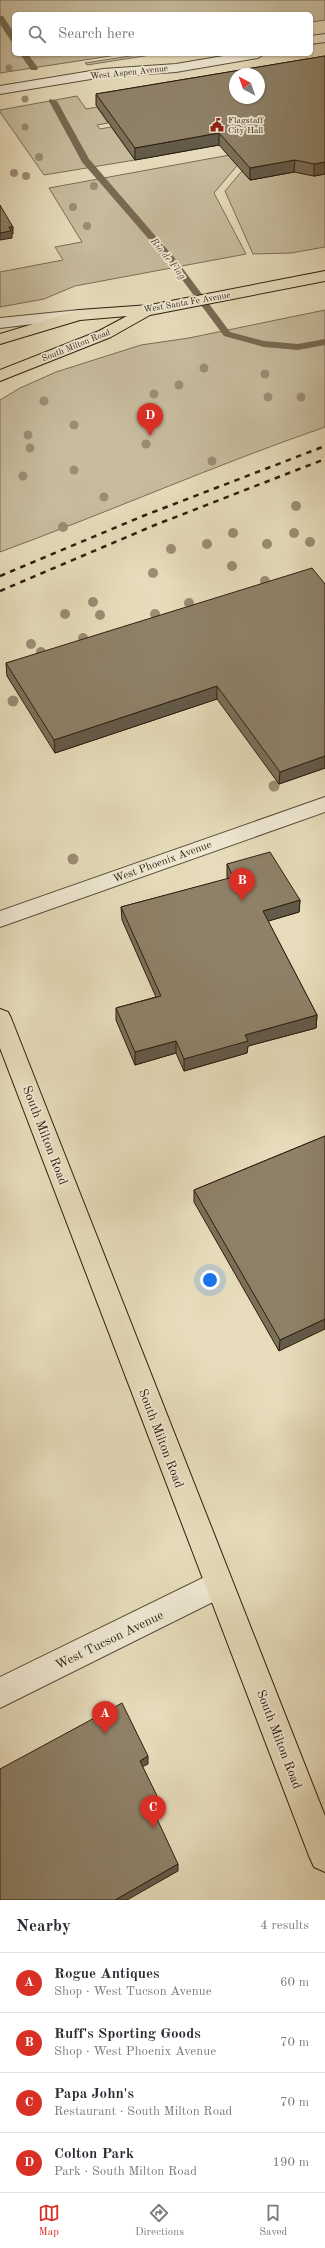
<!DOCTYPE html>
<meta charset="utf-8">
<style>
body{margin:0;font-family:"Old Standard TT",serif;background:#f7f7f7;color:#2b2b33}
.compass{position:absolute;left:229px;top:68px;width:36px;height:36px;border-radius:50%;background:#fff;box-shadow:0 1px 3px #0004;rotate:319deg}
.you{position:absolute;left:210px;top:1280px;width:14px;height:14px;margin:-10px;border:3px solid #fff;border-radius:50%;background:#1a73e8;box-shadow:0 0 0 6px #1a73e833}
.badge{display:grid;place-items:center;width:26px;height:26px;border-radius:50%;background:#d93025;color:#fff;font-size:13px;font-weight:700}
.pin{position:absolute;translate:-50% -33px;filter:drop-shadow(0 1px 2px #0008)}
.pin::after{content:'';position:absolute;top:21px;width:14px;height:12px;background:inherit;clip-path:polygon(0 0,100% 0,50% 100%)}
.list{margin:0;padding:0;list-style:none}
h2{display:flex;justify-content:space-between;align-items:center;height:52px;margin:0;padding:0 16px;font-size:17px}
h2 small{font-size:13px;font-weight:400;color:#7c7c81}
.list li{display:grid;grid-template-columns:26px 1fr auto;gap:12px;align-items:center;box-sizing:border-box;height:60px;padding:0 16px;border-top:1px solid #e1e1e2}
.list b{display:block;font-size:15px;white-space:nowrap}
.list p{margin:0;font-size:13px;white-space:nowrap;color:#7c7c81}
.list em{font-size:13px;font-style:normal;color:#7c7c81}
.icon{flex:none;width:22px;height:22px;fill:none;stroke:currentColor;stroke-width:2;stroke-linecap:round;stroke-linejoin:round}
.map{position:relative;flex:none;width:325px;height:1900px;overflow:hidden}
.search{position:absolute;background:#fff;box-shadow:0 1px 3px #0004;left:12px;right:12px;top:12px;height:44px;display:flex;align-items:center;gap:10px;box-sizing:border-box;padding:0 14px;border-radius:6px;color:#7c7c81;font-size:15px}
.sheet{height:292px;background:#fff}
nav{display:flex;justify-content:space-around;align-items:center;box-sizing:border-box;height:56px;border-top:1px solid #e1e1e2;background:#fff;font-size:11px;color:#7c7c81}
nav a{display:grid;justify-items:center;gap:2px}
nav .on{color:#d93025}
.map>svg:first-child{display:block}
.green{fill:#c7bc9e;stroke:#7a6d56}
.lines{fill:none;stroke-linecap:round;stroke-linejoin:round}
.stream{fill:#776952;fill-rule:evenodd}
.minor-casing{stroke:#5c4e39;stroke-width:2}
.major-casing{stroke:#2e1e0e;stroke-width:2}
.minor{fill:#efe8d3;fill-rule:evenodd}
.major{fill:#e6dcbb;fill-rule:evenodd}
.rail{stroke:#2e1e0e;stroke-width:2.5;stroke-dasharray:5.5 5.5;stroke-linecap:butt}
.tree{fill:#9a8d74}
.wall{fill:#7a6f59;stroke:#2e1e0e}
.shaded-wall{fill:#635a49;stroke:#2e1e0e}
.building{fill:#8e8168;stroke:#2e1e0e;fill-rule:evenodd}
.labels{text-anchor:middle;stroke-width:3.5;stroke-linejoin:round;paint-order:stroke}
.far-street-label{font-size:9px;fill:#2e1e0e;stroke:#efe8d3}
.far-poi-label{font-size:9px;fill:#2e1e0e;stroke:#efe8d3;text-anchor:start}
.far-water-label{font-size:10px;font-style:italic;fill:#584a36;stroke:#efe8d3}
.street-label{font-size:11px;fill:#2e1e0e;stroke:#efe8d3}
.near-street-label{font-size:13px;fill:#2e1e0e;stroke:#efe8d3}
</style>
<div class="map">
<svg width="325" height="1900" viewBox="0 0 325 1900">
<rect width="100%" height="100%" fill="#e6dcbb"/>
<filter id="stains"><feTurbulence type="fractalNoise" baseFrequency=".005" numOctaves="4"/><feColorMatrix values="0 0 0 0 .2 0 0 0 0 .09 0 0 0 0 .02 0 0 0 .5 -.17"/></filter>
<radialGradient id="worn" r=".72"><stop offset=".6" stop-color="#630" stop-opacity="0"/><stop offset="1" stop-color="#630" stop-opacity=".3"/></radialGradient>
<path class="green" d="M 0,0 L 325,0 L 325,20 L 311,22 L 311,14 L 14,14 L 14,54 L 123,54 L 0,73 Z
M 143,54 L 157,54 L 87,65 L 85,63 Z
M 77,96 L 86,109 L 97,107 L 108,123 L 97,125 L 100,129 L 111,127 L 135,160 L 44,175 L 0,112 L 0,110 Z
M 235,154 L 241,161 L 214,193 L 246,254 L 75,286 L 44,299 L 0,307 L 0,272 L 63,260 L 55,247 L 82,242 L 49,188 Z
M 242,171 L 250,180 L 294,172 L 314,176 L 325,174 L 325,247 L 291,253 L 253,254 L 225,191 Z
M 325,310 L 325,427 C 215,465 109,512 0,552 L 0,400 L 20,388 L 56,372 L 141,345 L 189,338 Z"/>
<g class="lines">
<path class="stream" d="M 0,16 L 3,16 L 14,33 L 14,41 L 11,41 L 0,24 Z
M 20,54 L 28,54 L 38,68 L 37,70 L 31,70 Z
M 50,99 L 57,101 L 89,159 L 178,262 L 230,332 L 264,341 L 298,344 L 325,339 L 325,345 L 298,350 L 264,347 L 224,336 L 172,266 L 82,162 L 49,101 Z"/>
<g class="minor-casing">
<path id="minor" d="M 325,34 L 325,42 L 311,44 L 311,36 Z
M 235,54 L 264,54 L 258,58 L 176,72 L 103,77 L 0,94 L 0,86 L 103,69 L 176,64 Z
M 79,310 L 84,312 L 87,315 L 84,318 L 0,328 L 0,318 Z
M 325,797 L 325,812 L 0,927 L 0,911 Z
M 219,1570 L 229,1574 L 233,1584 L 229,1594 L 0,1708 L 0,1677 Z"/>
</g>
<g class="major-casing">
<path id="major" d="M 325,271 L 325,281 L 150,315 L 111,337 L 0,381 L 0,370 L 99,331 L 127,316 L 80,320 L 0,344 L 0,334 L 79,310 L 150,305 Z
M 0,1009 L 8,1012 L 11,1018 L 325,1816 L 325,1872 L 314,1867 L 309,1856 L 0,1048 Z"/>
</g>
<use href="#minor" class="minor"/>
<use href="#major" class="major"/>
<path class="rail" d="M 0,576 L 143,516 L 325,446
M 0,591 L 155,525 L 325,459"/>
</g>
<g class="tree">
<circle cx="9" cy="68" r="3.5"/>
<circle cx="25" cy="99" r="3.5"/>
<circle cx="25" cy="127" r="3.5"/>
<circle cx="39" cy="157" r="4"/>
<circle cx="14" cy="173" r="4"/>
<circle cx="26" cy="176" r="4"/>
<circle cx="94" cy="186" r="4"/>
<circle cx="73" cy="207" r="4"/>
<circle cx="87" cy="226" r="4"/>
<circle cx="204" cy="368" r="4.5"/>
<circle cx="265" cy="374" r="4.5"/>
<circle cx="179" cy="385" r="4.5"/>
<circle cx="154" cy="394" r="4.5"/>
<circle cx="268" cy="397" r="4.5"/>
<circle cx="301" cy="397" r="4.5"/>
<circle cx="44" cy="401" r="4.5"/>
<circle cx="74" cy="425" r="4.5"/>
<circle cx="28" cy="435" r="4.5"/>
<circle cx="146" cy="444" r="4.5"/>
<circle cx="30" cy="448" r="4.5"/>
<circle cx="212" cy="461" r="4.5"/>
<circle cx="74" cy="470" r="4.5"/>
<circle cx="23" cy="476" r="4.5"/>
<circle cx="104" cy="497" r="4.5"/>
<circle cx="296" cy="506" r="5"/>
<circle cx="63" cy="527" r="5"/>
<circle cx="233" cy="533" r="5"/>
<circle cx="294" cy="533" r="5"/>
<circle cx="310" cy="542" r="5"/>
<circle cx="207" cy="544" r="5"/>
<circle cx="267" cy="544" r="5"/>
<circle cx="171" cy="549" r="5"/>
<circle cx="232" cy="566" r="5"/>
<circle cx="153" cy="573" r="5"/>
<circle cx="265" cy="581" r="5"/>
<circle cx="93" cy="602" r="5"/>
<circle cx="189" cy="603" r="5"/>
<circle cx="65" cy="614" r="5"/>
<circle cx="155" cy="614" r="5"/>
<circle cx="100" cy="615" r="5"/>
<circle cx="83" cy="638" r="5"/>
<circle cx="31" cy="644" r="5"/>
<circle cx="41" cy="652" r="5"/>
<circle cx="13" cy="701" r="5.5"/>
<circle cx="274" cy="786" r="5.5"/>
<circle cx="73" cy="859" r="5.5"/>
</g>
<path class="wall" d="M 325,56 L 325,174 L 314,176 L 294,172 L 250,180 L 219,145 L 135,160 L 96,105 L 96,94 Z
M 325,584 L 325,768 L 279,784 L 217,699 L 55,753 L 7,676 L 6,663 Z
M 227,864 L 300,900 L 299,912 L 268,921 L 317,1015 L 316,1028 L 248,1046 L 247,1053 L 184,1071 L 176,1053 L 135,1065 L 116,1020 L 116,1008 L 156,997 L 122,920 L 121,907 L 228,879 L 227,877 Z
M 325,1136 L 279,1351 L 194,1202 L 194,1190 Z"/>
<path class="shaded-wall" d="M 219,133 L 219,145 L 135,160 L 135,148 Z
M 295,160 L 294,172 L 250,180 L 250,168 Z
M 325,162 L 325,174 L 314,176 L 314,164 Z
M 9,227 L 13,227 L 13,234 L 12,234 L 12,238 L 0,240 L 0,233 Z
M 217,686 L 217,699 L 55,753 L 54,740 Z
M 325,756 L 325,768 L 279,784 L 280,772 Z
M 300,900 L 299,912 L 262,923 L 263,911 Z
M 317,1015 L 316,1028 L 248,1046 L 247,1053 L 184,1071 L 184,1059 L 245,1035 Z
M 176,1041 L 176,1053 L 135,1065 L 135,1052 Z
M 325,1319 L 325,1329 L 279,1351 L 280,1340 Z
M 148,1756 L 148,1764 L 140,1768 L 140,1761 Z
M 160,1802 L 160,1809 L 151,1813 L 151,1806 Z
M 178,1864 L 178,1871 L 127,1900 L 115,1900 Z"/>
<path class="building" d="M 325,56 L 325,162 L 314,164 L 295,160 L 250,168 L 219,133 L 135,148 L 96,94 ZM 235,74 L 259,74 L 259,98 L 235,98 Z
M 0,205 L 13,227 L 9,227 L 11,231 L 0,233 Z
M 312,568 L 325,584 L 325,756 L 280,772 L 217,686 L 54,740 L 6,663 Z
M 270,852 L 300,900 L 263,911 L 317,1015 L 245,1035 L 248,1041 L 184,1059 L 176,1041 L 135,1052 L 116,1008 L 161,996 L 121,907 L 233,877 L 227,864 Z
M 325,1136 L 325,1319 L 280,1340 L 194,1190 Z
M 122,1703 L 148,1756 L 140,1761 L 160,1802 L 151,1806 L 178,1864 L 115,1900 L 0,1900 L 0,1769 Z"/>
<defs>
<g id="civic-bare" transform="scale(1.08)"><path d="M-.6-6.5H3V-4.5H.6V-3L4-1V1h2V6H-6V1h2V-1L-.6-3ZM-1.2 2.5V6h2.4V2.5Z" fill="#8f2418" stroke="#efe8d3" stroke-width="2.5" paint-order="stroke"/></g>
</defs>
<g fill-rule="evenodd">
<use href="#civic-bare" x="217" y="125"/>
</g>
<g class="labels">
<g class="far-street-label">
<text transform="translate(129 72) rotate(-6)" y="3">West Aspen Avenue</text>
<text transform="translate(187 302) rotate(-10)" y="3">West Santa Fe Avenue</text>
<text transform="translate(76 345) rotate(-22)" y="3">South Milton Road</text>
</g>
<g class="far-poi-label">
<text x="228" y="123">Flagstaff<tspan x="228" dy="10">City Hall</tspan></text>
</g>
<g class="far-water-label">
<text transform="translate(169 258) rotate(51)" y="4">Rio de Flag</text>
</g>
<g class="street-label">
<text transform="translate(162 861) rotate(-20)" y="4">West Phoenix Avenue</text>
</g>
<g class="near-street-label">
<text transform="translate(46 1135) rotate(69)" y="5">South Milton Road</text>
<text transform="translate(162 1438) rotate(69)" y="5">South Milton Road</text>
<text transform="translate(109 1639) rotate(-26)" y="5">West Tucson Avenue</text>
<text transform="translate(280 1739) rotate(69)" y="5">South Milton Road</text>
</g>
</g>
<rect width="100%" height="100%" filter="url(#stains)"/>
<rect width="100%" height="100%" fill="url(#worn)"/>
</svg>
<svg class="compass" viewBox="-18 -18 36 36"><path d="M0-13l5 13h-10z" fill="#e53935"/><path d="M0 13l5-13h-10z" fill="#7c7c81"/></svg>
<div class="you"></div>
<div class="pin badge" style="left:105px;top:1734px">A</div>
<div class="pin badge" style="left:242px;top:901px">B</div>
<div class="pin badge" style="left:153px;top:1828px">C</div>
<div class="pin badge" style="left:150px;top:436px">D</div>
<div class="search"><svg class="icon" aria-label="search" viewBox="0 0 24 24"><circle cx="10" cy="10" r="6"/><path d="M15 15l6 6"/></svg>Search here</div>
</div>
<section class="sheet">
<h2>Nearby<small>4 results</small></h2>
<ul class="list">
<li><span class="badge">A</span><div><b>Rogue Antiques</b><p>Shop · West Tucson Avenue</p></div><em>60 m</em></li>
<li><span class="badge">B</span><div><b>Ruff's Sporting Goods</b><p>Shop · West Phoenix Avenue</p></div><em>70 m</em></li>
<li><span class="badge">C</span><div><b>Papa John's</b><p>Restaurant · South Milton Road</p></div><em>70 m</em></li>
<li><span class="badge">D</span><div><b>Colton Park</b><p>Park · South Milton Road</p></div><em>190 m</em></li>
</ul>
</section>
<nav>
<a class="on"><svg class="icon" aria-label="map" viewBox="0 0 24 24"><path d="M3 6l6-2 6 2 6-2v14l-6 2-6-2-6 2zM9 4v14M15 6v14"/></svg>Map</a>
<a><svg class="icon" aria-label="directions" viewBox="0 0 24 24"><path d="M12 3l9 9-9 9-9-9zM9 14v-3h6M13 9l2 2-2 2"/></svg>Directions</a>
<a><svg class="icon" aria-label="saved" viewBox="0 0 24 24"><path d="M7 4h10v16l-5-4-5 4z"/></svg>Saved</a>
</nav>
